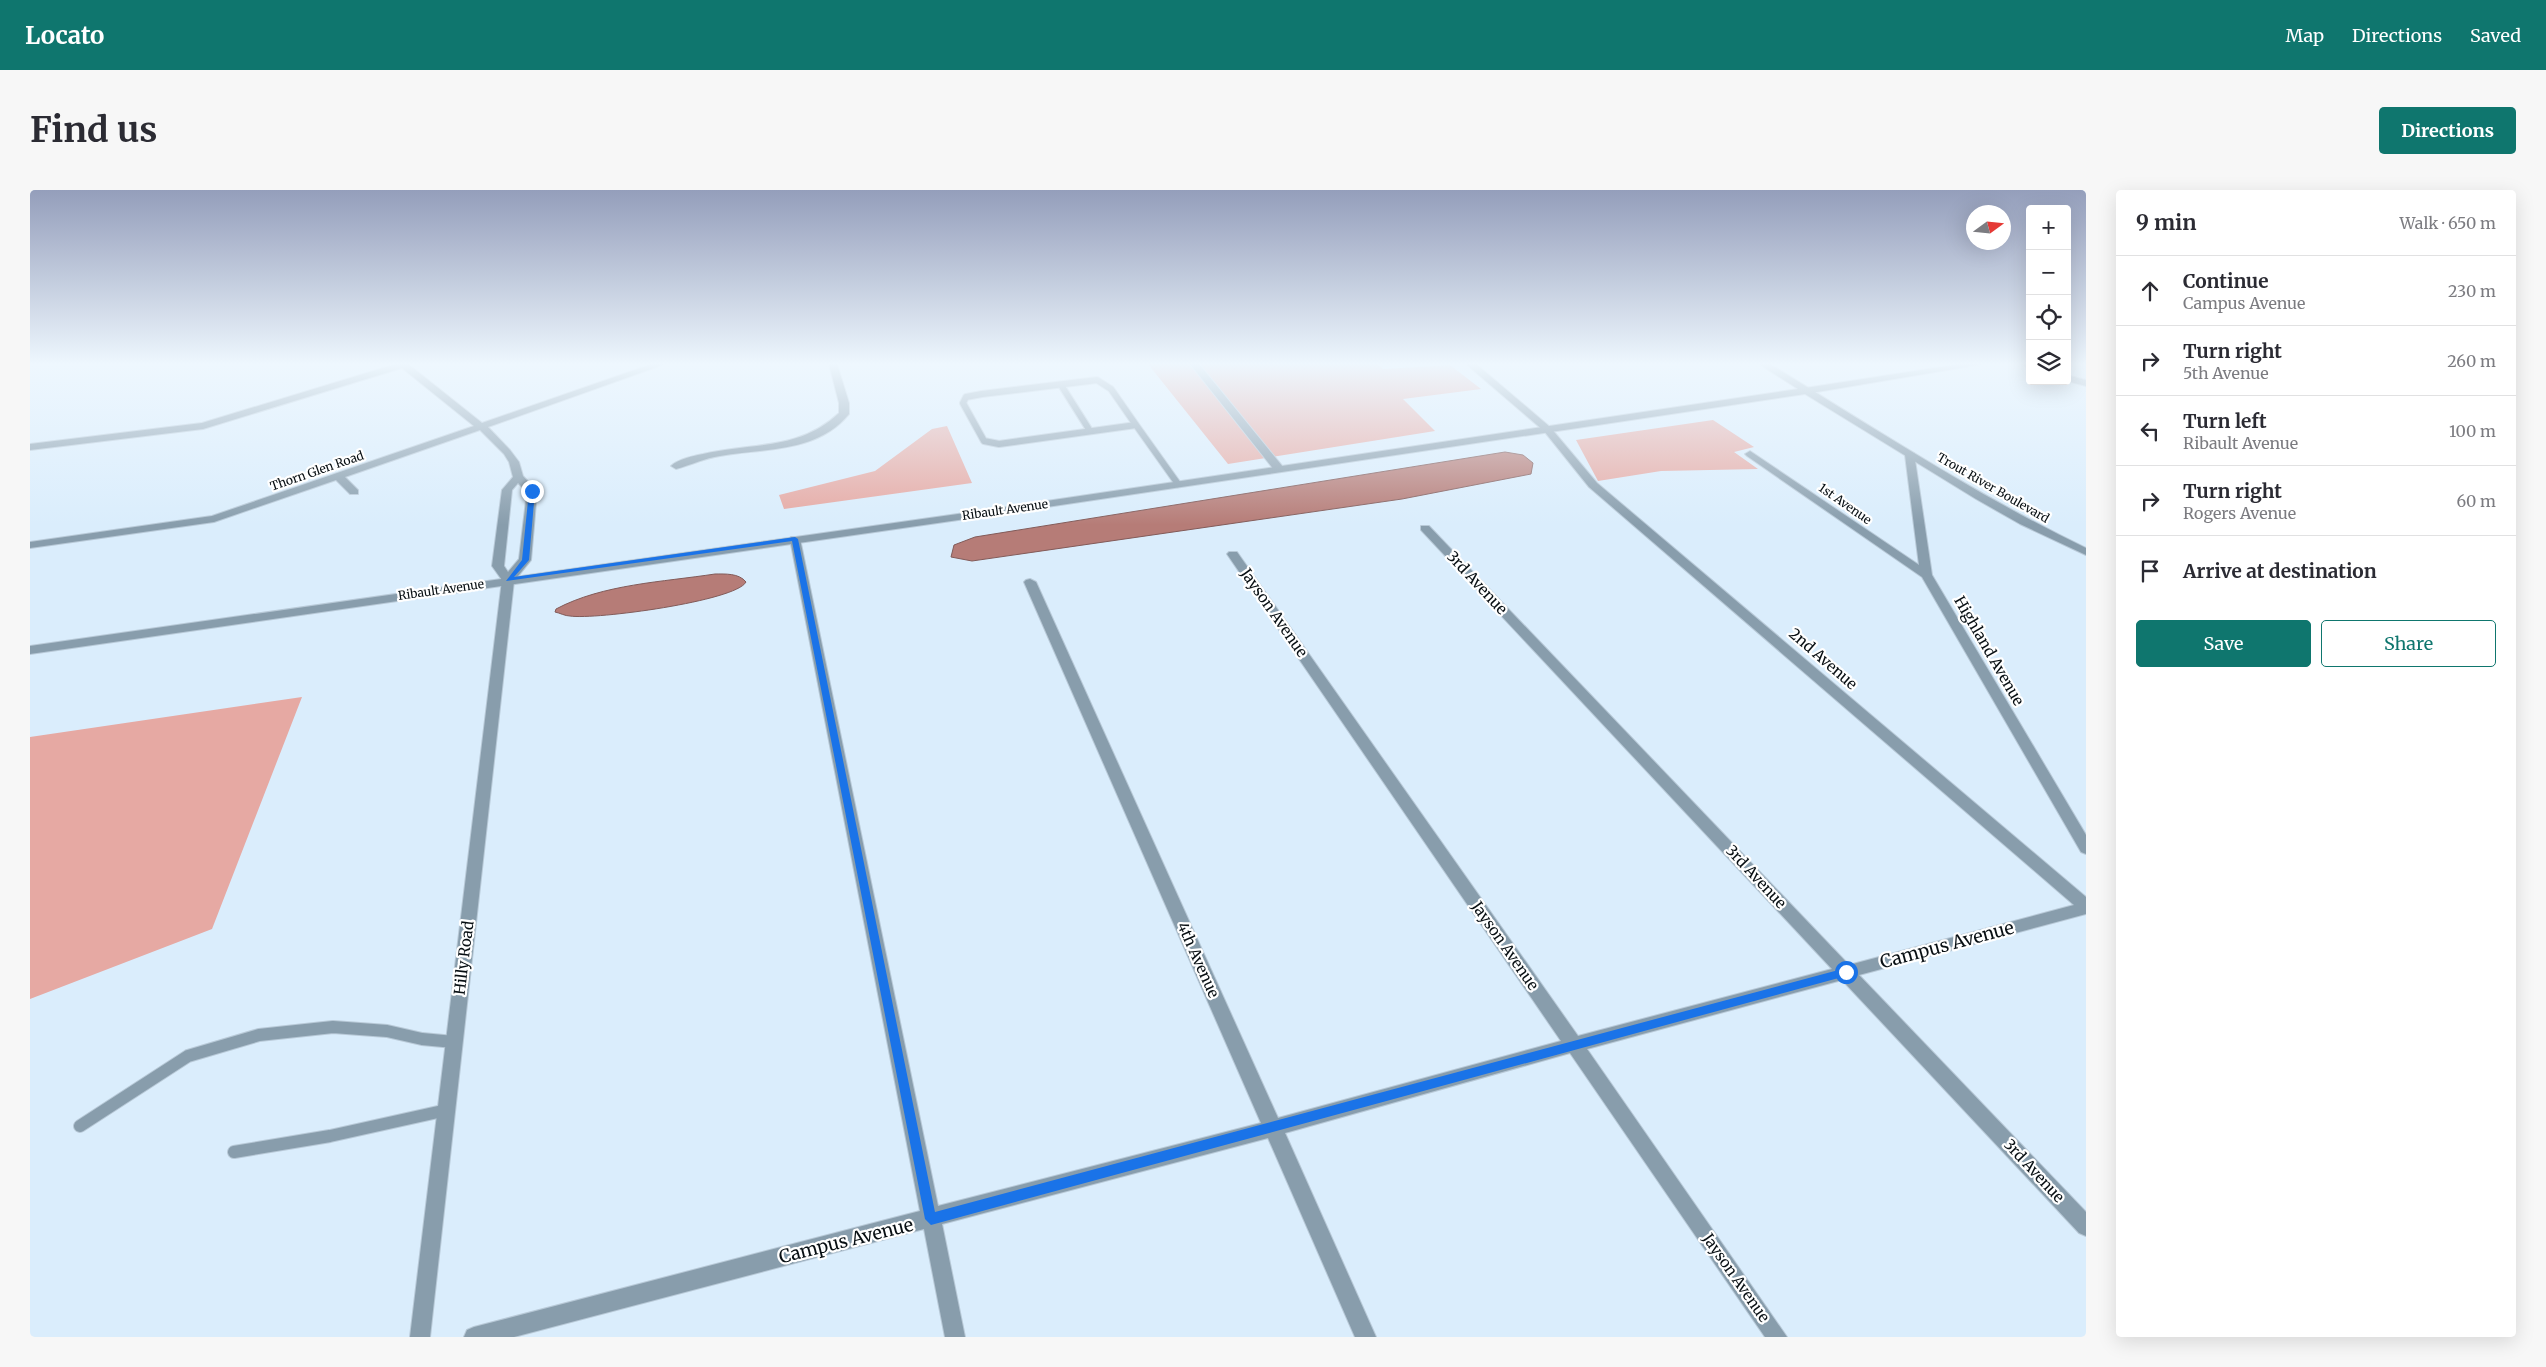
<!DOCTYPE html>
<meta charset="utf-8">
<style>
body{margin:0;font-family:Merriweather,serif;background:#f7f7f7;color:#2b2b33}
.controls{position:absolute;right:15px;top:15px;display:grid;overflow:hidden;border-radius:5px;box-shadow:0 5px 20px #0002}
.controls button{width:45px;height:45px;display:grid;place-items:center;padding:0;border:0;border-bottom:1px solid #e1e1e2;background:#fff;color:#2b2b33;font:25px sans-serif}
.compass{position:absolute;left:1936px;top:15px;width:45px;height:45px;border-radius:50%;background:#fff;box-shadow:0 5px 20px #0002;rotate:75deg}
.stop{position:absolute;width:15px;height:15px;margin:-11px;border:4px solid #1a73e8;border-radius:50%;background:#fff}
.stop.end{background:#1a73e8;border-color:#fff;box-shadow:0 1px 5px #0008}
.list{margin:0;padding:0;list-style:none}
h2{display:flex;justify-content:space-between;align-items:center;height:65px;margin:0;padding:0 20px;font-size:21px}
h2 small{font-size:16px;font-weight:400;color:#7c7c81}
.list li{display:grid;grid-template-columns:32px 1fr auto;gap:15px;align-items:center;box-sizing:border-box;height:70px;padding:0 20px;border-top:1px solid #e1e1e2}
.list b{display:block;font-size:19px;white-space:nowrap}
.list p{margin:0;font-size:16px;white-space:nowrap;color:#7c7c81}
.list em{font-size:16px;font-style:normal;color:#7c7c81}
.actions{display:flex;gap:10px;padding:15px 20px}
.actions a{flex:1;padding:11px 0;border:1px solid #0f766e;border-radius:5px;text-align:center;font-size:18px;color:#0f766e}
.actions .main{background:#0f766e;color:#fff}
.icon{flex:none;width:28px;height:28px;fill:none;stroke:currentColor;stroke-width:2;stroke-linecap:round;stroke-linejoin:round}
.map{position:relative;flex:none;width:2056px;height:1147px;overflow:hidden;border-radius:5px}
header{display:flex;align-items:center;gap:30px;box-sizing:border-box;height:70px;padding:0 25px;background:#0f766e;color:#fff}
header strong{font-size:24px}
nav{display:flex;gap:28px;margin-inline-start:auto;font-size:18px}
.intro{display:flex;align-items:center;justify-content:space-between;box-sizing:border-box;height:120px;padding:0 30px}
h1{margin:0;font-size:35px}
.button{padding:12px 22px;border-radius:5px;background:#0f766e;color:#fff;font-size:18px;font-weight:700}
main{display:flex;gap:30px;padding:0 30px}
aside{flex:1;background:#fff;border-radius:5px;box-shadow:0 5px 20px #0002}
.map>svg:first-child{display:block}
.forest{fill:#e6a9a3}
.water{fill:#b67c77;stroke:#825b59}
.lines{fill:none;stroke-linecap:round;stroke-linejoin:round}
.service-far1-casing{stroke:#b8c9d7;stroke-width:8}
.service-casing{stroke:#b8c9d7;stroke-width:14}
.minor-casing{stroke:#b8c9d7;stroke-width:2}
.tertiary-casing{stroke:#b8c9d7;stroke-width:2}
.service-far1{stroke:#889dac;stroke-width:6}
.service{stroke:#889dac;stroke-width:12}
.minor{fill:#889dac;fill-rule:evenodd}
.tertiary{fill:#889dac;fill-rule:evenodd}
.route{fill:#1a73e8}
.labels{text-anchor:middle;stroke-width:4.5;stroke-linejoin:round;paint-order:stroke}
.far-street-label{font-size:12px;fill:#080f13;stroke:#fff}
.street-label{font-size:15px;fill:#080f13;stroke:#fff}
.near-street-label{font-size:18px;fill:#080f13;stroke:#fff}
</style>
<header>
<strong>Locato</strong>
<nav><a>Map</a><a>Directions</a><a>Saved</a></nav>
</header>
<div class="intro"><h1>Find us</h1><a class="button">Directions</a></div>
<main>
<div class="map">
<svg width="2056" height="1147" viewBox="0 0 2056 1147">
<rect width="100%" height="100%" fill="#daedfc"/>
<path class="forest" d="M 1118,174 L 1348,174 L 1353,179 L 1420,175 L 1451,199 L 1373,209 L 1405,241 L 1198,274 Z
M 1683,230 L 1724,257 L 1704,262 L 1728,279 L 1631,281 L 1568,291 L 1546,250 Z
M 917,236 L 942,293 L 754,319 L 749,305 L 845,281 L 902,239 Z
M 272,507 L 182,739 L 0,809 L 0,547 Z"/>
<path class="water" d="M 1475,262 L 1493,265 L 1503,273 L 1501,284 L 1372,309 L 942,371 L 921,367 L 924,355 L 945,347 Z
M 685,384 C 695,384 709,383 716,392 C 706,411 565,430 540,426 C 535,426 530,423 525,422 L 526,419 C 573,394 633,392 685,384 Z"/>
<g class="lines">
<g class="service-far1-casing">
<path id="service-far1" d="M 1067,190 L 1081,199 L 1106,235 L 969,254 L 954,251 L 933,213 L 936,207 L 952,204 Z
M 1031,195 L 1060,241
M 1106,235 L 1148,294"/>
</g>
<g class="service-casing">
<path id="service" d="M 50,936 L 158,866 L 229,845 L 303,837 L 357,841 L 392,849 L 424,852
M 204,962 L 300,946 L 417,920"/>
</g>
<g class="minor-casing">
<path id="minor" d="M 366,174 L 378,174 L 452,233 L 622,174 L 635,174 L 458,237 L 480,260 L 489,272 L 493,286 L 507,301 L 501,370 L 484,391 L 400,1147 L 380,1147 L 472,390 L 462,376 L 472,300 L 483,287 L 479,272 L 474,264 L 450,240 L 315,287 L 328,300 L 328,304 L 320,304 L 306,290 L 184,332 L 0,358 L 0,352 L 182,326 L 444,236 L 372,178 L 173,239 L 0,260 L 0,254 L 172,233 ZM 488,293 L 497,302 L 489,369 L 478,382 L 474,376 L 482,300 Z
M 799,174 L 807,174 L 819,213 L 819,224 C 787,263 735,258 690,266 C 675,268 661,275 646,279 L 641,276 C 648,269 663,266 673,264 C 723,252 769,261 809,223 L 809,213 Z
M 1160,174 L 1169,174 L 1253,277 L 1253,281 L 1245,281 Z
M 1436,174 L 1446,174 L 1520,237 L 1567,293 L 2056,707 L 2056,724 L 1829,785 L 2056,1022 L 2056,1046 L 2049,1043 L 1812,790 L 1557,859 L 1757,1147 L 1735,1147 L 1540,863 L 1255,943 L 1346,1147 L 1325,1147 L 1238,948 L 912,1034 L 935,1147 L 915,1147 L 894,1039 L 484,1147 L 434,1147 L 437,1140 L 444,1137 L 890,1021 L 760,349 L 761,347 L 769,347 L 770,349 L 908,1016 L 1231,933 L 994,392 L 996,390 L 1000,389 L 1006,392 L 1248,928 L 1531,851 L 1197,364 L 1199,362 L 1207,362 L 1548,846 L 1802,779 L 1391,340 L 1391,336 L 1399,336 L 1819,775 L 2044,715 L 1559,297 L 1514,241 Z
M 1930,174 L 1953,174 L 1775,204 L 1770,201 L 1775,198 Z
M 1990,174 L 2000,174 L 2000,179 Z
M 2037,185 L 2056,190 L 2056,196 L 2037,191 Z
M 1720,261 L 1889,375 L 1875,265 L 1884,263 L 1902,385 L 2056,645 L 2056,664 L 2051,662 L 1892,387 L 1717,266 L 1715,264 Z"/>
</g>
<g class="tertiary-casing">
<path id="tertiary" d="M 1729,174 L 1740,174 C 1844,238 1946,305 2056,358 L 2056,365 L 1990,334 L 1946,309 L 1775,204 L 970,324 L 0,464 L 0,456 L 970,318 L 1768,199 Z"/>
</g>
<use href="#service-far1" class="service-far1"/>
<use href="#service" class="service"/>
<use href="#minor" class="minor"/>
<use href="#tertiary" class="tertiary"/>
</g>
<linearGradient id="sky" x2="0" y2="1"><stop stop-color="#949ebb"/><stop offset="0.52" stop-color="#eef7fe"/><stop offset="1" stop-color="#eef7fe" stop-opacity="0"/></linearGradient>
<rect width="2056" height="335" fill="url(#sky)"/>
<path class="route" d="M 502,299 L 505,301 L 499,370 L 484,387 L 765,347 L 768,349 L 905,1022 L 1816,778 L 1821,782 L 1816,786 L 901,1035 L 895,1029 L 762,351 L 476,391 L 492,370 L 499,301 Z"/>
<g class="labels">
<g class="far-street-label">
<text transform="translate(287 281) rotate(-19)" y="4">Thorn Glen Road</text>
<text transform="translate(1963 298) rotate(30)" y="4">Trout River Boulevard</text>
<text transform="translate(1815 314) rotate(35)" y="4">1st Avenue</text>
<text transform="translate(975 320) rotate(-8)" y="4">Ribault Avenue</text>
<text transform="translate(411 400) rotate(-8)" y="4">Ribault Avenue</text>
</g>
<g class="street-label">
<text transform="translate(1447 393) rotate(47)" y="5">3rd Avenue</text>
<text transform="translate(1244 423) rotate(55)" y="5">Jayson Avenue</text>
<text transform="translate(1959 461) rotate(60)" y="5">Highland Avenue</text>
<text transform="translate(1793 469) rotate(41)" y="5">2nd Avenue</text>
<text transform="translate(1726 687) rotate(47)" y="5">3rd Avenue</text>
<text transform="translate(1475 756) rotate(55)" y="5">Jayson Avenue</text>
<text transform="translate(434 768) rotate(-83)" y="5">Hilly Road</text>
<text transform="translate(1168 770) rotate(66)" y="5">4th Avenue</text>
<text transform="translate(2004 981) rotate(47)" y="5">3rd Avenue</text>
<text transform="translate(1706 1088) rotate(55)" y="5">Jayson Avenue</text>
</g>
<g class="near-street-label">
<text transform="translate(1917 755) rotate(-15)" y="6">Campus Avenue</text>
<text transform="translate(816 1051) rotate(-14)" y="6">Campus Avenue</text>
</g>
</g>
</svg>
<div class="controls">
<button>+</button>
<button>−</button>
<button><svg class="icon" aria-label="locate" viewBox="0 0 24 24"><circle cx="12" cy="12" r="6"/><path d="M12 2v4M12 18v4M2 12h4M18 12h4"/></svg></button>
<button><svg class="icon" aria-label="layers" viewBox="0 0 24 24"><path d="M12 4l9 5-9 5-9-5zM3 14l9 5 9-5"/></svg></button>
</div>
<svg class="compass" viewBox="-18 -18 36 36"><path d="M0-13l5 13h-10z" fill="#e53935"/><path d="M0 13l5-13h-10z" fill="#7c7c81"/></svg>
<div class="stop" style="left:1816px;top:782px"></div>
<div class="stop end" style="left:502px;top:301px"></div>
</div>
<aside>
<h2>9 min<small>Walk · 650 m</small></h2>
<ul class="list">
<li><svg class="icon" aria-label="ahead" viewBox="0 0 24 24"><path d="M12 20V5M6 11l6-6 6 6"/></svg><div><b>Continue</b><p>Campus Avenue</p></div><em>230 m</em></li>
<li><svg class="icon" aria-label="right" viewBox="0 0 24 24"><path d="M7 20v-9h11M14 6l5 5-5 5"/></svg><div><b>Turn right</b><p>5th Avenue</p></div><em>260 m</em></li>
<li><svg class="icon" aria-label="left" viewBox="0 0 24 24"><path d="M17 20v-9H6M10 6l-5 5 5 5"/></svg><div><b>Turn left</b><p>Ribault Avenue</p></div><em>100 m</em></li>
<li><svg class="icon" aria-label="right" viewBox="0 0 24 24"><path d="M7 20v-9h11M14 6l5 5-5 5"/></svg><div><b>Turn right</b><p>Rogers Avenue</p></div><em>60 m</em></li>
<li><svg class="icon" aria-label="arrive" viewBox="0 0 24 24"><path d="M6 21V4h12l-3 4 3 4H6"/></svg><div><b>Arrive at destination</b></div></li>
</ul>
<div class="actions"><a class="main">Save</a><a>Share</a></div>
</aside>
</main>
